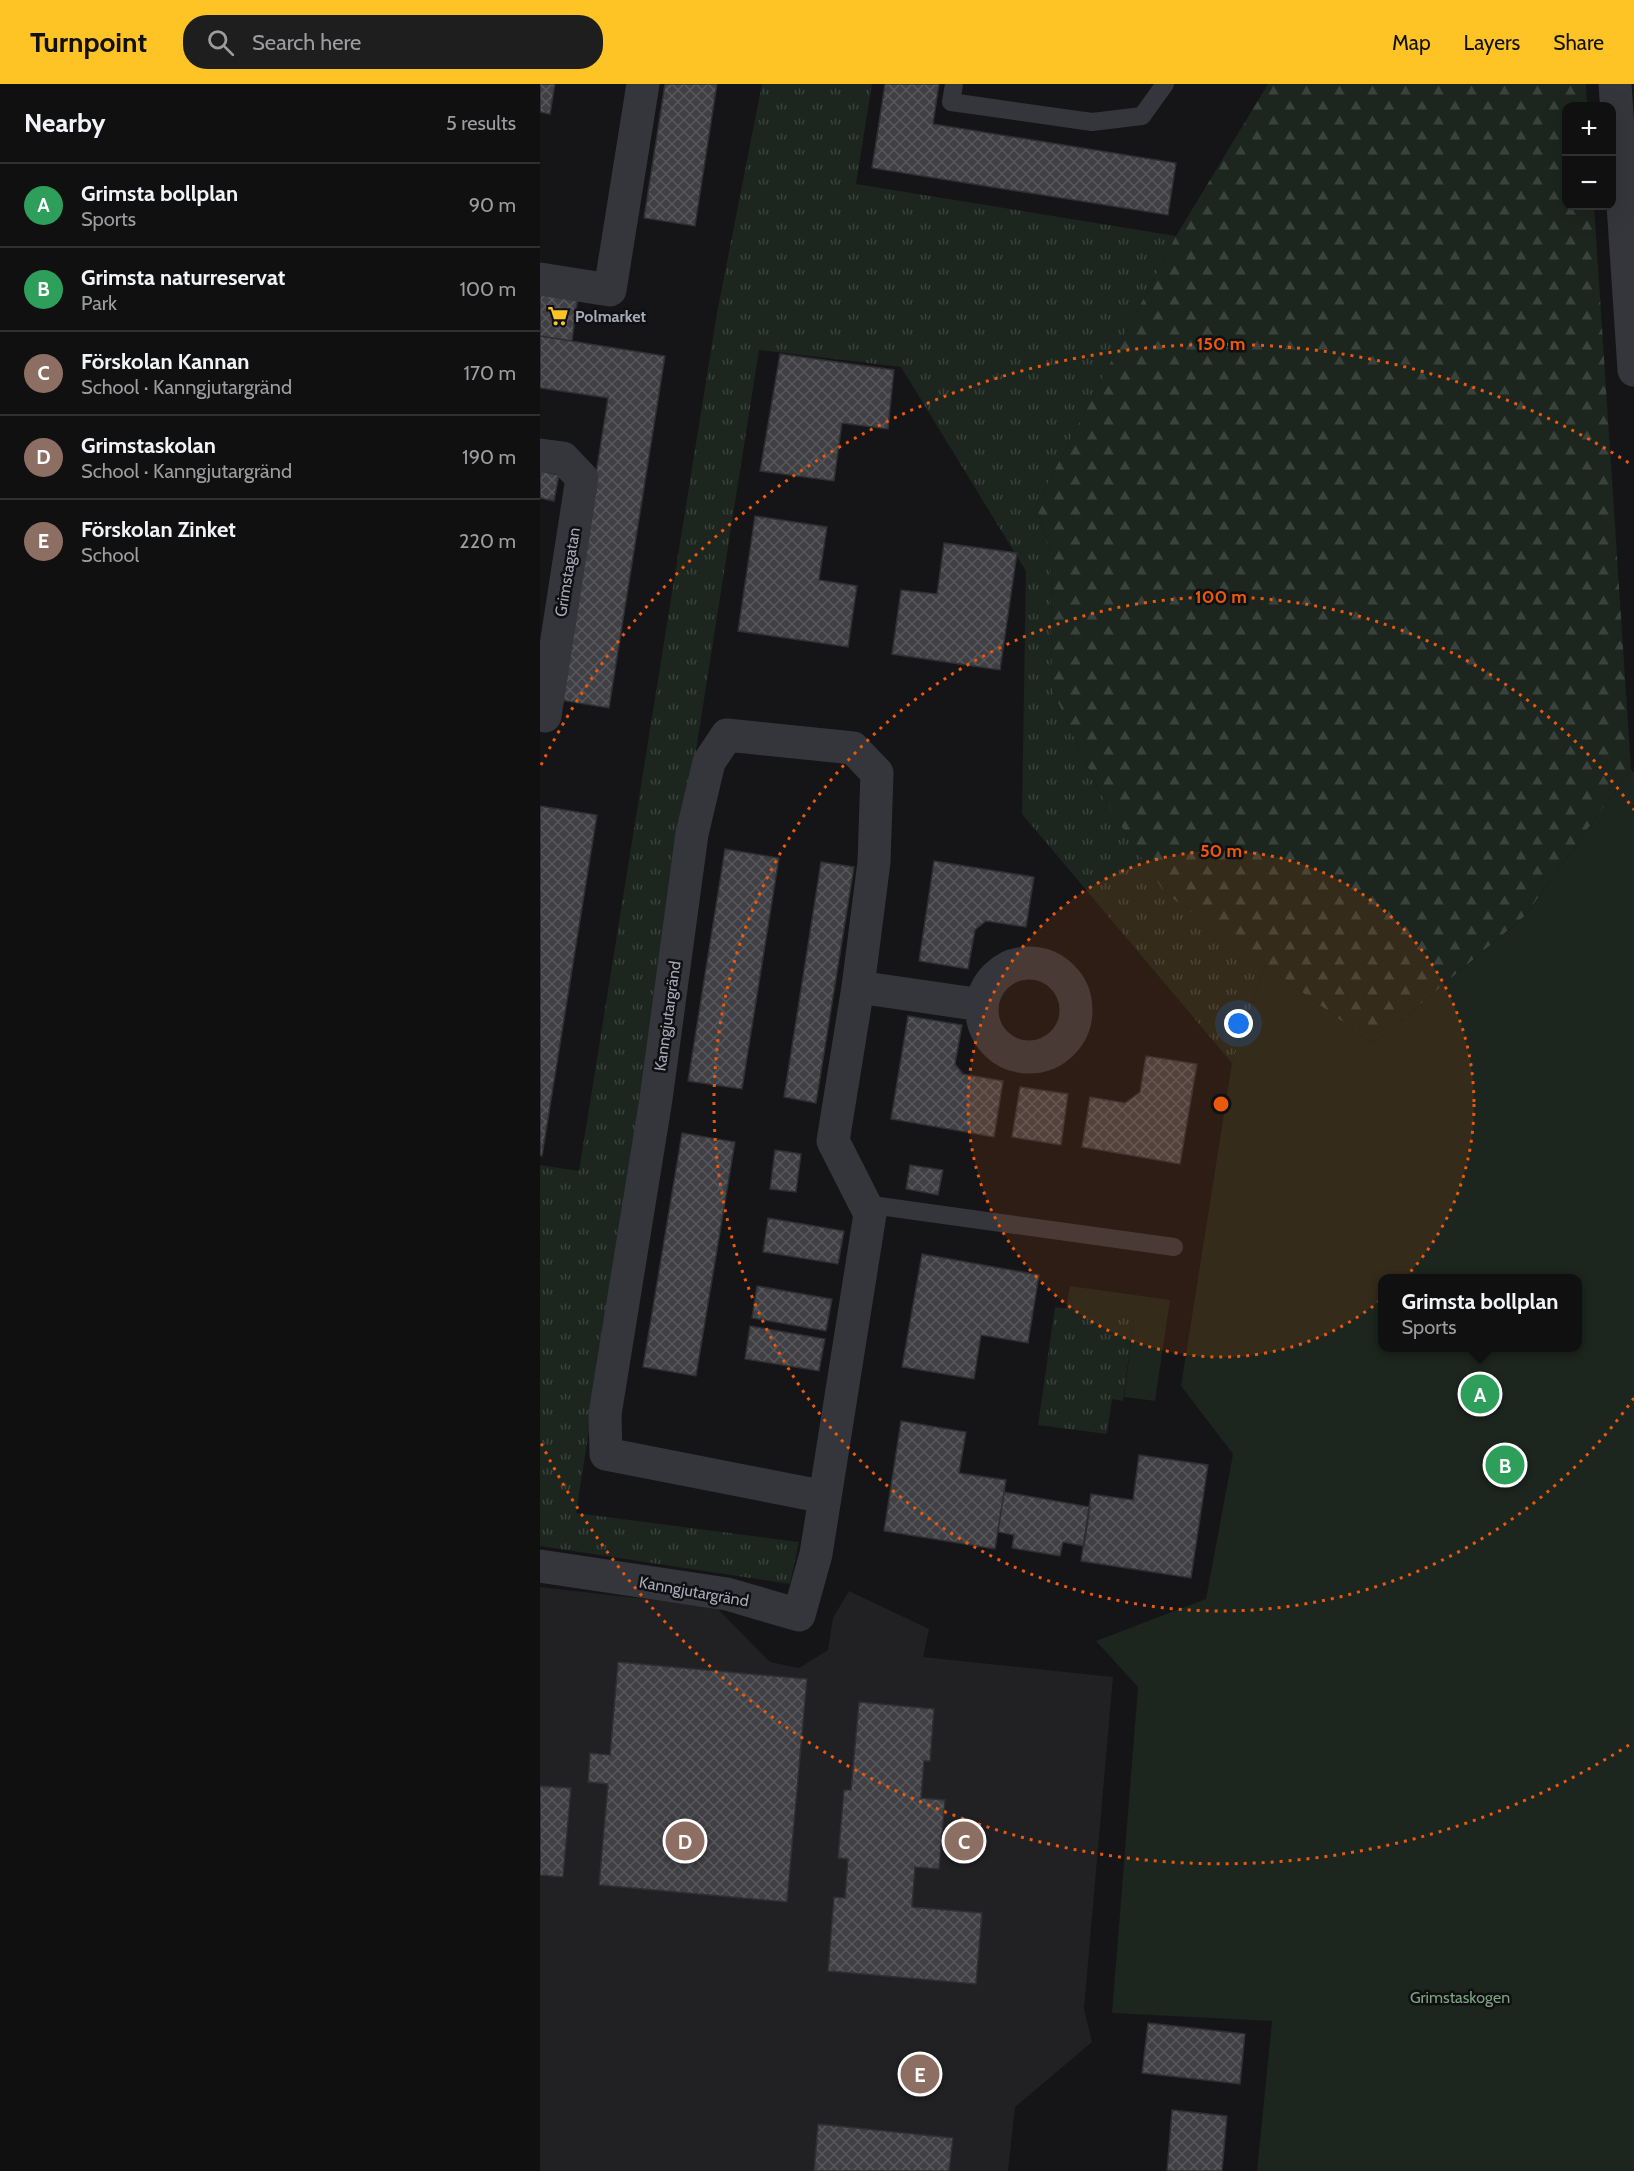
<!DOCTYPE html>
<meta charset="utf-8">
<style>
body{margin:0;font-family:Cabin,sans-serif;background:#1e1e1f;color:#f1f3f6}
.controls{position:absolute;right:18px;top:18px;display:grid;overflow:hidden;border-radius:12px;box-shadow:0 6px 24px #0002}
.controls button{width:54px;height:54px;display:grid;place-items:center;padding:0;border:0;border-bottom:2px solid #303031;background:#101011;color:#f1f3f6;font:30px sans-serif}
.you{position:absolute;left:699px;top:940px;width:21px;height:21px;margin:-15px;border:4px solid #fff;border-radius:50%;background:#1a73e8;box-shadow:0 0 0 9px #1a73e833}
.badge{display:grid;place-items:center;width:39px;height:39px;border-radius:50%;background:#fec325;color:#fff;font-size:20px;font-weight:700}
.pin{position:absolute;translate:-50% -50%;border:3px solid #fff;box-shadow:0 2px 6px #0006}
.popup{position:absolute;left:838px;top:1190px;width:204px;height:78px;box-sizing:border-box;display:grid;place-content:center;border-radius:12px;background:#101011;filter:drop-shadow(0 2px 4px #0005);font-size:20px;white-space:nowrap;color:#9c9d9f}
.popup b{font-size:22px;color:#f1f3f6}
.popup::after{content:'';position:absolute;left:50%;top:100%;margin-left:-12px;border:12px solid transparent;border-top-color:#101011}
.list{margin:0;padding:0;list-style:none}
h2{display:flex;justify-content:space-between;align-items:center;height:78px;margin:0;padding:0 24px;font-size:26px}
h2 small{font-size:20px;font-weight:400;color:#9c9d9f}
.list li{display:grid;grid-template-columns:39px 1fr auto;gap:18px;align-items:center;box-sizing:border-box;height:84px;padding:0 24px;border-top:2px solid #303031}
.list b{display:block;font-size:22px;white-space:nowrap}
.list p{margin:0;font-size:20px;white-space:nowrap;color:#9c9d9f}
.list em{font-size:20px;font-style:normal;color:#9c9d9f}
.icon{flex:none;width:33px;height:33px;fill:none;stroke:currentColor;stroke-width:2;stroke-linecap:round;stroke-linejoin:round}
.map{position:relative;flex:none;width:1094px;height:2087px;overflow:hidden}
header{display:flex;align-items:center;gap:36px;box-sizing:border-box;height:84px;padding:0 30px;background:#fec325;color:#111}
header strong{font-size:28px}
nav{display:flex;gap:33px;margin-inline-start:auto;font-size:21px}
.search{width:420px;height:54px;background:#1e1e1f;display:flex;align-items:center;gap:15px;box-sizing:border-box;padding:0 21px;border-radius:24px;color:#9c9d9f;font-size:22px}
main{display:flex}
aside{flex:1;background:#101011}
.map>svg:first-child{display:block}
.built{fill:#212124}
.grass{fill:url(#grass-tufts)}
.forest{fill:url(#forest-firs)}
.park{fill:#1c251e;fill-rule:evenodd}
.building{fill:url(#building-cross-hatch);stroke:#2f2f33;stroke-width:1.5}
.lines{fill:none;stroke-linecap:round;stroke-linejoin:round}
.service{stroke:#35363c;stroke-width:18}
.minor{stroke:#35363c;stroke-width:33}
.ring{fill:none;stroke:#e8590c;stroke-width:3;stroke-dasharray:3 6}
.labels{text-anchor:middle;stroke-width:5;stroke-linejoin:round;paint-order:stroke}
.poi-label{font-size:16px;font-weight:bold;fill:#a6aab8;stroke:#101012;text-anchor:start}
.street-label{font-size:16px;fill:#a6aab8;stroke:#101012}
.park-label{font-size:16px;fill:#7ba480;stroke:#101012}
.centre{fill:#e8590c;stroke:#101012;stroke-width:3}
.ring-label{font-size:18px;text-anchor:middle;font-weight:bold;fill:#e8590c;stroke:#101012;stroke-width:5;stroke-linejoin:round;paint-order:stroke}
</style>
<header>
<strong>Turnpoint</strong>
<div class="search"><svg class="icon" aria-label="search" viewBox="0 0 24 24"><circle cx="10" cy="10" r="6"/><path d="M15 15l6 6"/></svg>Search here</div>
<nav><a>Map</a><a>Layers</a><a>Share</a></nav>
</header>
<main>
<aside>
<h2>Nearby<small>5 results</small></h2>
<ul class="list">
<li><span class="badge" style="background:#2e9e5b">A</span><div><b>Grimsta bollplan</b><p>Sports</p></div><em>90 m</em></li>
<li><span class="badge" style="background:#2e9e5b">B</span><div><b>Grimsta naturreservat</b><p>Park</p></div><em>100 m</em></li>
<li><span class="badge" style="background:#8d6e63">C</span><div><b>Förskolan Kannan</b><p>School · Kanngjutargränd</p></div><em>170 m</em></li>
<li><span class="badge" style="background:#8d6e63">D</span><div><b>Grimstaskolan</b><p>School · Kanngjutargränd</p></div><em>190 m</em></li>
<li><span class="badge" style="background:#8d6e63">E</span><div><b>Förskolan Zinket</b><p>School</p></div><em>220 m</em></li>
</ul>
</aside>
<div class="map">
<svg width="1094" height="2087" viewBox="0 0 1094 2087">
<defs>
<pattern id="grass-tufts" width="24" height="20" patternUnits="userSpaceOnUse" patternTransform="scale(1.5)"><rect width="24" height="20" fill="#1c251e"/><path d="M3 7l-1-3M5 7V3M7 7l1-3M15 17l-1-3M17 17v-4M19 17l1-3" fill="none" stroke="#3a423d"/></pattern>
<pattern id="forest-firs" width="22" height="20" patternUnits="userSpaceOnUse" patternTransform="scale(1.5)"><rect width="22" height="20" fill="#1c251e"/><path d="M5 1l3.5 6h-7zM16 11l3.5 6h-7z" fill="#3a423d"/></pattern>
<pattern id="building-cross-hatch" width="8" height="8" patternUnits="userSpaceOnUse" patternTransform="scale(1.5)"><rect width="8" height="8" fill="#3f3f44"/><path d="M0 0l8 8M0 8l8-8" fill="none" stroke="#58585d"/></pattern>
</defs>
<rect width="100%" height="100%" fill="#151517"/>
<path class="built" d="M 0,1503 L 176,1523 L 230,1578 L 259,1584 L 288,1566 L 293,1534 L 309,1507 L 389,1545 L 383,1573 L 573,1593 L 544,1925 L 552,1958 L 475,2023 L 468,2087 L 0,2087 Z"/>
<path class="grass" d="M 222,0 L 332,0 L 316,100 L 636,152 L 496,422 L 511,469 L 512,605 L 560,709 L 624,808 L 725,881 L 692,979 L 482,730 L 486,487 L 361,283 L 219,266 L 36,1429 L 259,1458 L 250,1500 L 0,1462 L 0,1081 L 39,1087 L 177,229 Z
M 515,1223 L 594,1234 L 583,1317 L 572,1315 L 567,1350 L 498,1341 Z"/>
<path class="forest" d="M 728,0 L 1046,0 L 1047,22 L 1026,22 L 1026,122 L 1054,122 L 1091,685 L 985,832 L 833,960 L 624,808 L 560,709 L 512,605 L 511,469 L 496,422 L 636,152 Z"/>
<path class="park" d="M 1091,685 L 1094,689 L 1094,2087 L 717,2087 L 732,1937 L 572,1929 L 598,1603 L 556,1557 L 666,1515 L 693,1370 L 641,1302 L 692,979 L 725,881 L 833,960 L 985,832 ZM 1038,1194 L 1038,1264 L 842,1264 L 842,1194 Z
M 530,1202 L 630,1216 L 615,1317 L 584,1313 L 594,1235 L 526,1225 Z"/>
<path class="building" d="M 0,0 L 15,0 L 10,30 L 0,28 Z
M 125,0 L 177,0 L 155,142 L 104,134 Z
M 345,0 L 399,0 L 393,40 L 636,79 L 628,131 L 332,84 Z
M 0,206 L 38,212 L 32,257 L 0,252 Z
M 0,252 L 125,272 L 69,624 L 20,616 L 68,314 L 0,304 Z
M 240,270 L 354,286 L 348,345 L 302,339 L 294,397 L 220,387 Z
M 0,387 L 19,391 L 14,417 L 0,414 Z
M 215,432 L 287,443 L 279,496 L 317,502 L 308,563 L 198,547 Z
M 404,459 L 477,469 L 460,586 L 352,570 L 361,506 L 397,510 Z
M 0,722 L 57,731 L 2,1072 L 0,1071 Z
M 185,765 L 239,774 L 202,1005 L 148,997 Z
M 394,777 L 494,793 L 486,843 L 446,837 L 435,846 L 428,885 L 379,877 Z
M 281,778 L 314,783 L 276,1019 L 244,1013 Z
M 368,932 L 422,941 L 415,980 L 423,990 L 463,997 L 454,1053 L 351,1035 Z
M 606,972 L 657,980 L 640,1080 L 542,1063 L 550,1013 L 585,1019 L 600,1008 Z
M 480,1003 L 528,1010 L 521,1061 L 472,1053 Z
M 142,1049 L 195,1058 L 156,1292 L 103,1283 Z
M 235,1066 L 261,1070 L 256,1108 L 230,1105 Z
M 370,1081 L 403,1086 L 398,1111 L 366,1105 Z
M 228,1134 L 304,1147 L 298,1180 L 223,1168 Z
M 382,1170 L 499,1191 L 488,1259 L 441,1251 L 434,1295 L 362,1283 Z
M 217,1202 L 292,1215 L 286,1247 L 212,1234 Z
M 210,1242 L 285,1255 L 279,1287 L 205,1275 Z
M 361,1337 L 426,1348 L 419,1389 L 466,1396 L 455,1465 L 344,1447 Z
M 599,1371 L 668,1381 L 651,1494 L 541,1477 L 551,1410 L 593,1416 Z
M 464,1408 L 550,1423 L 544,1462 L 523,1458 L 520,1472 L 472,1464 L 474,1451 L 458,1448 Z
M 78,1578 L 267,1595 L 247,1818 L 59,1801 L 68,1700 L 48,1698 L 50,1669 L 70,1671 Z
M 319,1618 L 394,1625 L 390,1677 L 384,1677 L 381,1714 L 405,1716 L 399,1785 L 375,1783 L 372,1823 L 442,1829 L 436,1900 L 288,1887 L 294,1813 L 305,1814 L 308,1775 L 298,1774 L 304,1706 L 311,1706 Z
M 0,1702 L 31,1704 L 23,1793 L 0,1791 Z
M 608,1939 L 705,1950 L 700,2000 L 602,1989 Z
M 632,2026 L 687,2032 L 682,2087 L 627,2087 Z
M 278,2040 L 413,2054 L 409,2087 L 274,2087 Z"/>
<g class="lines">
<path class="service" d="M 414,0 L 411,18 L 552,38 L 602,32 L 625,0
M 325,1120 L 634,1163"/>
<path class="minor" d="M 1075,0 L 1094,286
M 0,195 L 70,206 L 103,0
M 0,371 L 23,374 L 42,394 L 5,632
M442 926a47 47 0 1 1 94 0a47 47 0 1 1-94 0Z
M 285,1413 L 66,1370 L 65,1330 L 116,1015 L 152,750 L 169,678 L 187,651 L 313,664 L 337,689 L 334,778 L 318,903 L 442,921
M 0,1482 L 187,1510 L 259,1531 L 276,1470 L 330,1130 L 293,1057 L 318,903"/>
</g>
<circle cx="681" cy="1020" r="253" fill="#e8590c" fill-opacity=".12"/>
<g class="ring">
<circle cx="681" cy="1020" r="253"/>
<path d="M1094 1314A507 507 0 1 1 1094 726"/>
<path d="M1089 1661A760 760 0 0 1 1 1359M1 681A760 760 0 0 1 1089 379"/>
</g>
<defs>
<g id="supermarket-bare" transform="scale(1.62)"><path d="M-6-5.5h2.5l.6 2H6L4.5 2H-2.5L-4.4-4H-6ZM-1.5 3.2a1.3 1.3 0 1 0 .1 0ZM3 3.2a1.3 1.3 0 1 0 .1 0Z" fill="#fec325" stroke="#101012" stroke-width="2.5" paint-order="stroke"/></g>
</defs>
<g fill-rule="evenodd">
<use href="#supermarket-bare" x="18" y="232"/>
</g>
<g class="labels">
<g class="poi-label">
<text x="35" y="238">Polmarket</text>
</g>
<g class="street-label">
<text transform="translate(27 488) rotate(-81)" y="6">Grimstagatan</text>
<text transform="translate(127 932) rotate(-82)" y="6">Kanngjutargränd</text>
<text transform="translate(154 1507) rotate(10)" y="6">Kanngjutargränd</text>
</g>
<g class="park-label">
<text x="920" y="1919">Grimstaskogen</text>
</g>
</g>
<circle cx="681" cy="1020" r="9" class="centre"/>
<g class="ring-label">
<text x="681" y="266">150 m</text>
<text x="681" y="519">100 m</text>
<text x="681" y="773">50 m</text>
</g>
</svg>
<div class="controls">
<button>+</button>
<button>−</button>
</div>
<div class="you"></div>
<div class="pin badge" style="left:940px;top:1310px;background:#2e9e5b">A</div>
<div class="popup"><b>Grimsta bollplan</b>Sports</div>
<div class="pin badge" style="left:965px;top:1381px;background:#2e9e5b">B</div>
<div class="pin badge" style="left:424px;top:1757px;background:#8d6e63">C</div>
<div class="pin badge" style="left:145px;top:1757px;background:#8d6e63">D</div>
<div class="pin badge" style="left:380px;top:1990px;background:#8d6e63">E</div>
</div>
</main>
